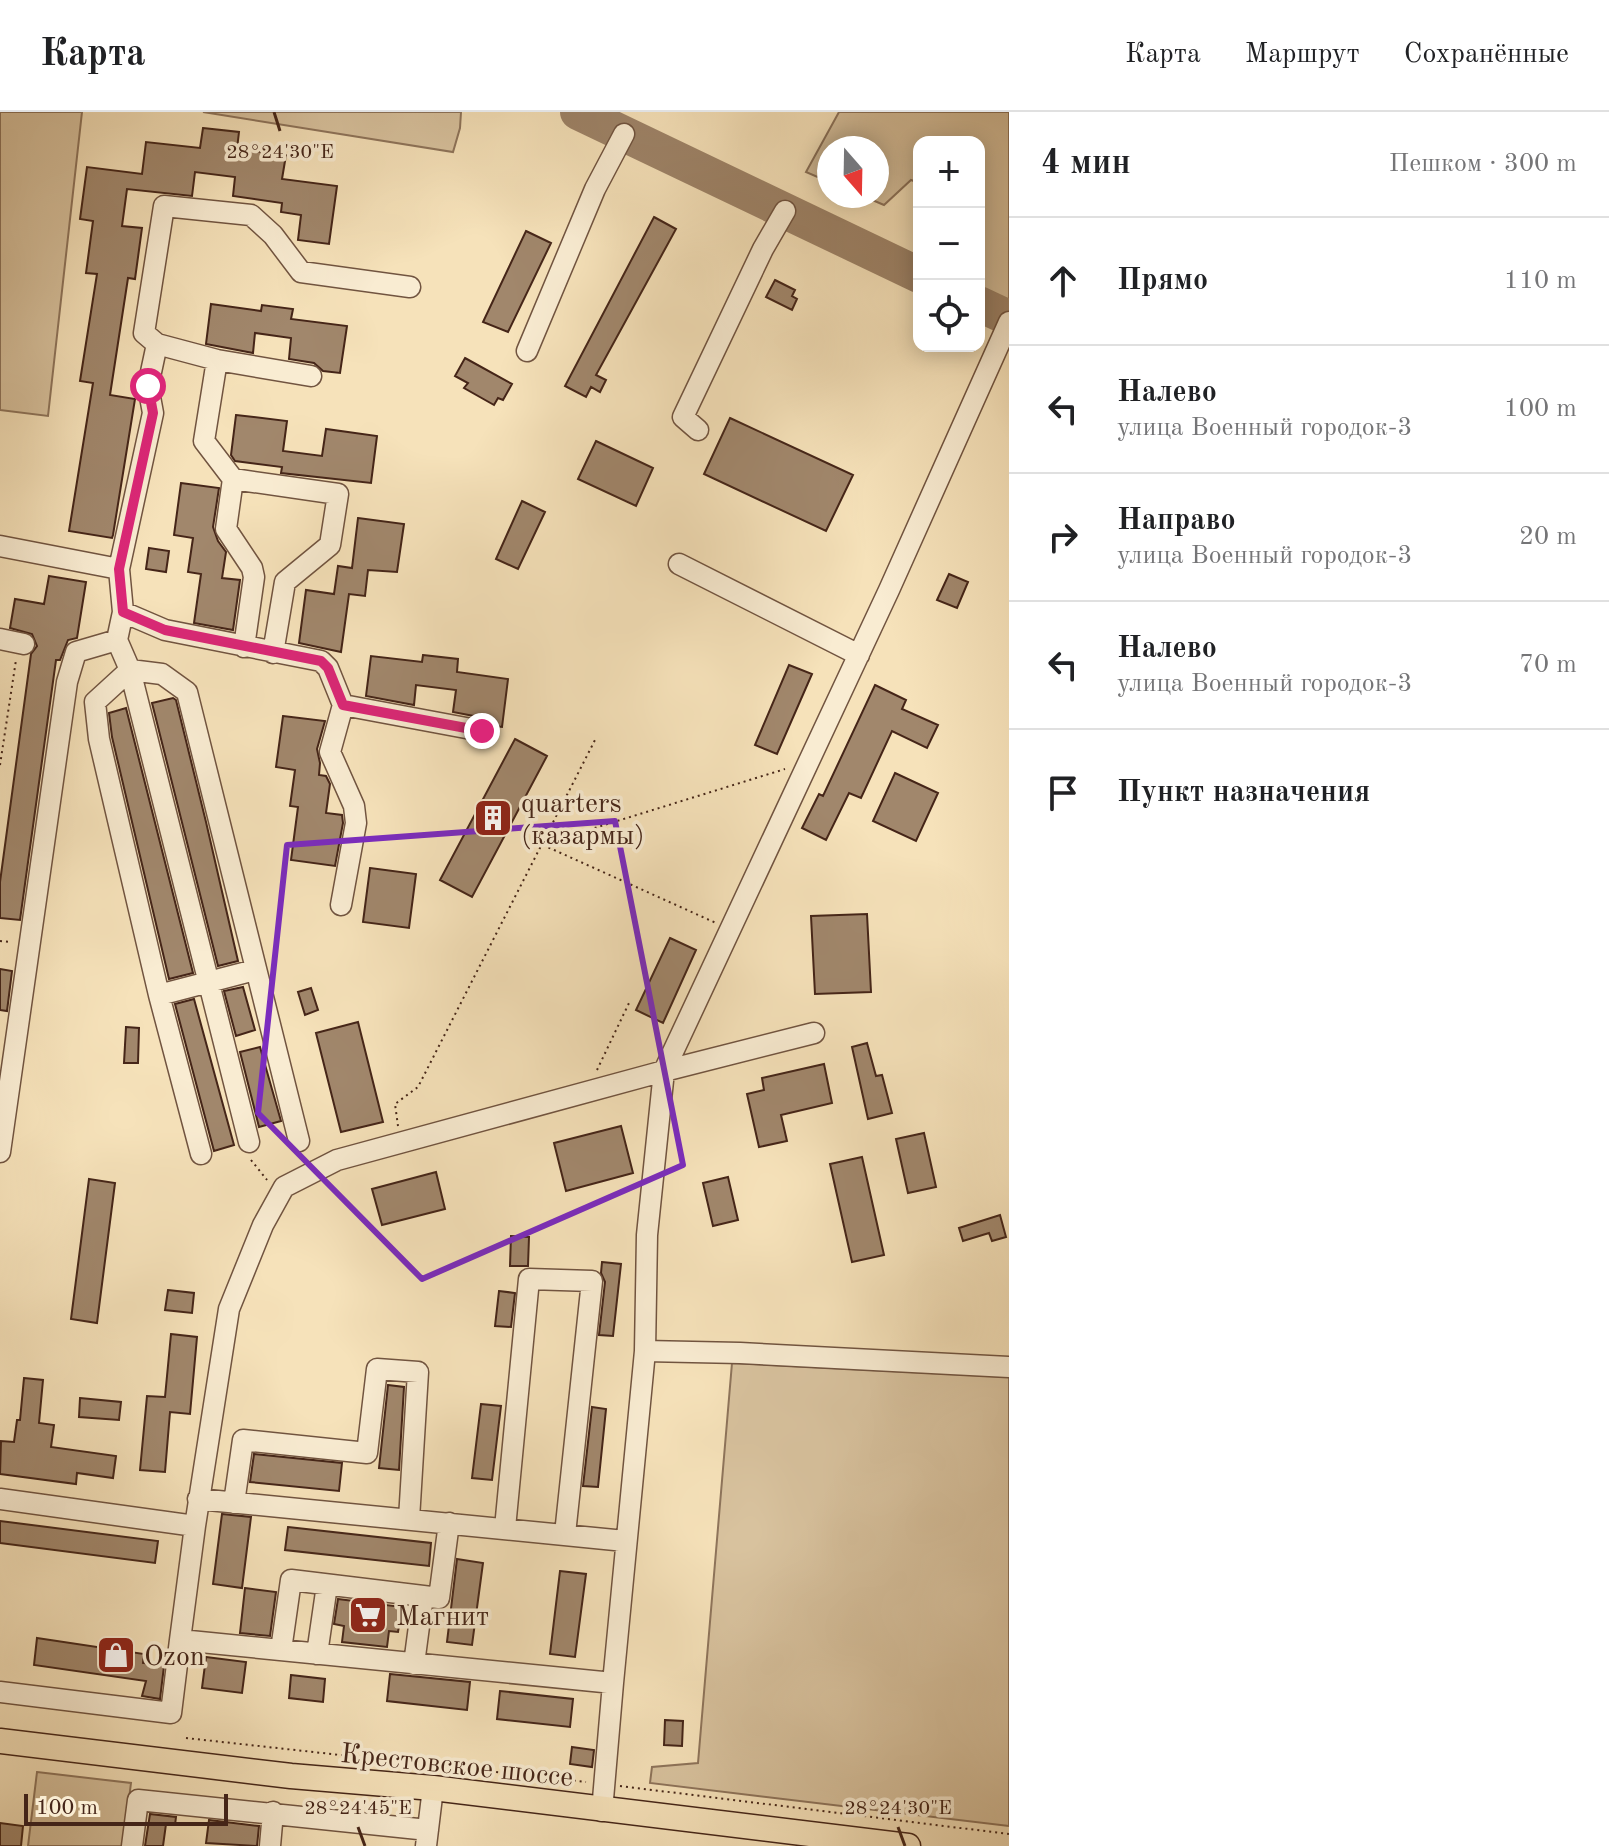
<!DOCTYPE html>
<html lang="ru">
<meta charset="utf-8">
<style>
body{margin:0;font-family:"Old Standard TT",serif;background:#f2f2f2;color:#202124}
.controls{position:absolute;right:24px;top:24px;display:grid;overflow:hidden;border-radius:16px;box-shadow:0 4px 20px #0003}
.controls button{width:72px;height:72px;display:grid;place-items:center;padding:0;border:0;border-bottom:2px solid #e0e0e0;background:#fff;color:#202124;font:40px sans-serif}
.compass{position:absolute;left:817px;top:24px;width:72px;height:72px;border-radius:50%;background:#fff;box-shadow:0 4px 20px #0003;rotate:160deg}
.scale{position:absolute;left:24px;bottom:20px;width:204px;box-sizing:border-box;padding-left:8px;border:4px solid #452518;border-top:0;font-size:22px;line-height:28px;white-space:nowrap;color:#452518;-webkit-text-stroke:6px #f9ecd2;paint-order:stroke}
.stop{position:absolute;width:24px;height:24px;margin:-18px;border:6px solid #db2777;border-radius:50%;background:#fff}
.stop.end{background:#db2777;border-color:#fff;box-shadow:0 2px 8px #0008}
.list{margin:0;padding:0;list-style:none}
h2{display:flex;justify-content:space-between;align-items:center;height:104px;margin:0;padding:0 32px;font-size:34px}
h2 small{font-size:26px;font-weight:400;color:#757577}
.list li{display:grid;grid-template-columns:52px 1fr auto;gap:24px;align-items:center;box-sizing:border-box;height:128px;padding:0 32px;border-top:2px solid #e0e0e0}
.list b{display:block;font-size:30px;white-space:nowrap}
.list p{margin:0;font-size:26px;white-space:nowrap;color:#757577}
.list em{font-size:26px;font-style:normal;color:#757577}
.icon{flex:none;width:44px;height:44px;fill:none;stroke:currentColor;stroke-width:2;stroke-linecap:round;stroke-linejoin:round}
.map{position:relative;flex:none;width:1009px;height:1734px;overflow:hidden}
header{display:flex;align-items:center;gap:48px;box-sizing:border-box;height:112px;padding:0 40px;background:#fff;border-bottom:2px solid #e0e0e0}
header strong{font-size:38px}
nav{display:flex;gap:44px;margin-inline-start:auto;font-size:28px}
main{display:flex}
aside{flex:1;background:#fff}
.map>svg:first-child{display:block}
.green{fill:#d8c29e;stroke:#8e745b;stroke-width:2}
.lines{fill:none;stroke-linecap:round;stroke-linejoin:round}
.taxiway{stroke:#9e8469;stroke-width:36}
.building{fill:#a1876c;stroke:#452518;stroke-width:2}
.minor-casing{stroke:#715440;stroke-width:23}
.major-casing{stroke:#452518;stroke-width:27}
.path{stroke:#452518;stroke-width:2;stroke-dasharray:2 4;stroke-linecap:butt}
.minor{stroke:#f9ecd2;stroke-width:20}
.major{stroke:#f6e2ba;stroke-width:24}
.route{stroke:#db2777;stroke-width:10}
.marked{fill:none;stroke:#7b2cbf;stroke-width:6;stroke-linejoin:round}
.ticks{fill:none;stroke:#452518;stroke-width:3}
.labels{text-anchor:middle;stroke-width:7;stroke-linejoin:round;paint-order:stroke}
.poi-label{font-size:28px;fill:#452518;stroke:#f9ecd2;text-anchor:start}
.street-label{font-size:28px;fill:#452518;stroke:#f9ecd2}
.ticks-label{font-size:20px;text-anchor:middle;fill:#452518;stroke:#f9ecd2;stroke-width:7;stroke-linejoin:round;paint-order:stroke}
</style>
<header>
<strong>Карта</strong>
<nav><a>Карта</a><a>Маршрут</a><a>Сохранённые</a></nav>
</header>
<main>
<div class="map">
<svg width="1009" height="1734" viewBox="0 0 1009 1734">
<rect width="100%" height="100%" fill="#f6e2ba"/>
<filter id="stains"><feTurbulence type="fractalNoise" baseFrequency=".0025" numOctaves="4"/><feColorMatrix values="0 0 0 0 .2 0 0 0 0 .09 0 0 0 0 .02 0 0 0 .5 -.17"/></filter>
<radialGradient id="worn" r=".72"><stop offset=".6" stop-color="#630" stop-opacity="0"/><stop offset="1" stop-color="#630" stop-opacity=".3"/></radialGradient>
<path class="green" d="M 0,0 L 82,0 L 48,304 L 0,298 Z
M 203,0 L 461,0 L 460,16 L 453,40 Z
M 839,0 L 1009,0 L 1009,190 L 979,175 L 979,103 L 981,97 L 979,96 L 979,30 L 919,30 L 919,71 L 911,68 L 884,93 L 863,84 L 877,84 L 877,36 L 829,36 L 829,70 L 806,60 Z
M 732,1251 L 1009,1265 L 1009,1714 L 650,1671 L 652,1655 L 698,1651 Z
M 37,1660 L 131,1671 L 123,1734 L 28,1734 Z"/>
<g class="lines">
<path class="taxiway" d="M 578,0 L 919,163
M 979,192 L 1009,206"/>
</g>
<path class="building" d="M 203,16 L 239,20 L 237,37 L 286,43 L 282,67 L 337,74 L 329,132 L 298,128 L 301,103 L 281,100 L 282,91 L 233,84 L 235,65 L 195,60 L 192,84 L 127,77 L 122,114 L 142,116 L 135,167 L 128,166 L 110,283 L 135,287 L 113,423 L 112,426 L 69,419 L 93,271 L 80,269 L 97,162 L 86,161 L 93,109 L 80,107 L 87,55 L 142,62 L 146,30 L 200,36 Z
M 654,105 L 676,117 L 596,263 L 606,268 L 600,280 L 591,275 L 586,285 L 565,274 Z
M 526,119 L 551,131 L 508,220 L 483,210 Z
M 775,168 L 795,178 L 792,184 L 797,187 L 792,198 L 766,185 Z
M 211,192 L 261,199 L 262,193 L 293,197 L 291,207 L 347,214 L 340,261 L 323,259 L 314,251 L 289,247 L 291,226 L 255,221 L 253,241 L 206,232 Z
M 465,246 L 512,272 L 503,288 L 498,286 L 494,293 L 464,276 L 468,271 L 455,264 Z
M 236,303 L 287,309 L 283,339 L 322,344 L 326,317 L 377,324 L 371,371 L 281,361 L 282,355 L 235,349 L 231,343 Z
M 730,306 L 853,363 L 826,419 L 704,362 Z
M 596,329 L 653,356 L 636,394 L 578,367 Z
M 181,371 L 219,376 L 213,415 L 218,429 L 226,440 L 222,466 L 240,468 L 233,518 L 194,511 L 201,462 L 188,460 L 193,426 L 174,423 Z
M 522,389 L 545,400 L 518,457 L 496,447 Z
M 358,406 L 404,412 L 397,460 L 368,458 L 365,484 L 349,482 L 341,540 L 299,531 L 306,478 L 334,482 L 338,454 L 352,456 Z
M 149,436 L 169,439 L 166,460 L 146,457 Z
M 949,462 L 968,470 L 957,496 L 937,488 Z
M 49,464 L 86,470 L 77,526 L 68,528 L 60,548 L 56,548 L 20,808 L 0,806 L 0,770 L 31,542 L 37,534 L 32,522 L 10,516 L 15,487 L 44,492 Z
M 423,543 L 458,547 L 457,560 L 508,567 L 502,615 L 494,614 L 484,606 L 453,600 L 456,578 L 416,573 L 414,593 L 366,584 L 371,544 L 422,550 Z
M 789,553 L 812,562 L 777,642 L 755,633 Z
M 875,573 L 906,588 L 902,597 L 938,613 L 927,636 L 892,619 L 861,686 L 849,681 L 826,728 L 802,716 L 819,682 L 823,684 Z
M 173,586 L 176,588 L 206,710 L 238,849 L 218,854 L 152,591 Z
M 126,596 L 193,861 L 169,867 L 112,625 L 109,601 Z
M 283,604 L 325,609 L 317,637 L 320,651 L 319,663 L 326,664 L 330,672 L 326,701 L 342,703 L 343,711 L 335,754 L 291,748 L 298,695 L 290,694 L 295,658 L 276,655 Z
M 515,627 L 547,644 L 472,785 L 440,768 Z
M 895,661 L 938,681 L 916,729 L 873,709 Z
M 370,756 L 416,762 L 409,816 L 363,810 Z
M 867,802 L 871,880 L 815,882 L 811,804 Z
M 670,826 L 696,838 L 663,911 L 636,898 Z
M 0,857 L 12,859 L 7,899 L 0,898 Z
M 243,875 L 255,918 L 236,924 L 224,879 Z
M 311,876 L 318,898 L 305,903 L 298,880 Z
M 194,887 L 234,1033 L 214,1039 L 175,892 Z
M 358,910 L 383,1010 L 341,1020 L 316,921 Z
M 126,915 L 139,916 L 138,951 L 124,951 Z
M 867,931 L 876,964 L 882,963 L 892,1001 L 868,1007 L 852,935 Z
M 260,935 L 281,1009 L 259,1015 L 240,940 Z
M 824,952 L 832,991 L 781,1003 L 787,1029 L 759,1035 L 747,982 L 764,978 L 762,966 Z
M 621,1014 L 633,1061 L 566,1079 L 554,1031 Z
M 924,1021 L 936,1075 L 908,1081 L 896,1027 Z
M 862,1045 L 884,1143 L 852,1150 L 830,1052 Z
M 436,1060 L 445,1097 L 382,1113 L 372,1077 Z
M 728,1065 L 738,1108 L 713,1114 L 703,1071 Z
M 89,1067 L 115,1071 L 97,1211 L 71,1207 Z
M 1000,1103 L 1006,1125 L 992,1129 L 989,1121 L 963,1129 L 959,1116 Z
M 511,1124 L 529,1125 L 528,1154 L 510,1154 Z
M 602,1150 L 621,1152 L 613,1224 L 599,1223 L 605,1170 L 601,1161 Z
M 168,1178 L 194,1181 L 192,1201 L 165,1198 Z
M 499,1179 L 515,1181 L 511,1215 L 495,1214 Z
M 171,1222 L 197,1225 L 190,1302 L 170,1300 L 165,1360 L 140,1358 L 147,1284 L 165,1285 Z
M 24,1266 L 43,1268 L 39,1311 L 54,1313 L 51,1335 L 116,1344 L 113,1366 L 77,1361 L 76,1372 L 0,1362 L 1,1329 L 14,1330 L 17,1308 L 20,1308 Z
M 388,1273 L 404,1275 L 399,1358 L 379,1356 Z
M 80,1286 L 121,1290 L 119,1308 L 79,1305 Z
M 481,1292 L 501,1294 L 492,1368 L 472,1366 Z
M 592,1295 L 606,1297 L 598,1375 L 583,1374 Z
M 254,1342 L 342,1351 L 339,1379 L 250,1370 Z
M 222,1402 L 251,1405 L 242,1476 L 213,1472 Z
M 0,1409 L 158,1429 L 155,1451 L 0,1431 Z
M 288,1415 L 431,1431 L 429,1454 L 285,1438 Z
M 457,1447 L 483,1451 L 472,1533 L 447,1530 Z
M 560,1459 L 586,1462 L 575,1545 L 550,1542 Z
M 245,1476 L 276,1480 L 270,1524 L 240,1521 Z
M 338,1487 L 402,1495 L 398,1520 L 389,1519 L 387,1535 L 342,1530 L 344,1514 L 334,1512 Z
M 37,1526 L 144,1542 L 143,1551 L 164,1554 L 160,1587 L 142,1584 L 146,1569 L 34,1553 Z
M 206,1545 L 246,1550 L 242,1581 L 202,1576 Z
M 390,1562 L 470,1570 L 467,1598 L 387,1589 Z
M 291,1563 L 325,1567 L 323,1590 L 289,1586 Z
M 500,1579 L 573,1587 L 570,1615 L 497,1607 Z
M 665,1608 L 683,1609 L 682,1634 L 664,1633 Z
M 572,1635 L 594,1638 L 592,1655 L 570,1652 Z
M 150,1702 L 176,1705 L 175,1713 L 166,1712 L 163,1734 L 145,1734 Z
M 209,1708 L 259,1714 L 257,1734 L 206,1731 Z
M 0,1711 L 23,1714 L 21,1734 L 0,1734 Z"/>
<g class="lines">
<g class="minor-casing">
<path id="minor" d="M 157,232 L 217,248 L 311,264
M 527,239 L 595,77 L 624,22
M 217,248 L 204,329 L 233,367 L 226,417 L 252,456 L 254,465 L 244,535
M 698,318 L 683,305 L 763,137 L 785,99
M 233,367 L 338,382 L 330,433 L 285,470 L 273,541
M 0,434 L 119,457 L 123,500 L 117,528 L 76,540 L 67,570 L 0,1040
M 679,452 L 859,543
M 119,457 L 153,301 L 148,274 L 157,232 L 144,221 L 164,94 L 251,103 L 273,123 L 301,160 L 410,175
M 123,500 L 165,518 L 321,549 L 328,556 L 343,593 L 482,619
M 0,527 L 24,532
M 117,528 L 130,558 L 249,1030
M 341,793 L 356,711 L 354,694 L 330,640 L 343,593
M 159,883 L 255,858
M 201,1042 L 159,883 L 99,627 L 95,590 L 130,558 L 162,562 L 187,580 L 299,1029
M 645,1239 L 740,1241 L 1009,1255
M 0,1387 L 195,1414 L 180,1528 L 613,1571 L 602,1699
M 198,1387 L 625,1429
M 234,1391 L 243,1328 L 367,1341 L 377,1257 L 418,1260 L 409,1407
M 195,1414 L 229,1197 L 263,1113 L 284,1075 L 337,1048 L 664,959 L 889,478 L 1009,210
M 505,1416 L 529,1167 L 592,1169 L 565,1422
M 281,1538 L 291,1468 L 423,1484
M 317,1542 L 327,1473
M 414,1552 L 423,1484 L 439,1486 L 449,1411
M 613,1571 L 645,1239 L 647,1123 L 664,959 L 814,921
M 0,1580 L 171,1601 L 180,1528
M 132,1734 L 138,1688 L 428,1718
M 270,1734 L 273,1700
M 426,1734 L 433,1676"/>
</g>
<g class="major-casing">
<path id="major" d="M 0,1629 L 291,1664 L 433,1676 L 908,1734"/>
</g>
<path class="path" d="M 0,653 L 16,548
M 543,732 L 785,657
M 543,733 L 716,811
M 0,829 L 11,830
M 597,958 L 629,891
M 398,1014 L 395,992 L 418,975 L 595,628
M 251,1048 L 267,1068
M 186,1626 L 586,1670
M 620,1674 L 1009,1722"/>
<use href="#minor" class="minor"/>
<use href="#major" class="major"/>
</g>
<g class="lines">
<path class="route" d="M 148,274 L 153,301 L 119,457 L 123,500 L 165,518 L 321,549 L 328,556 L 343,593 L 482,619"/>
</g>
<path class="marked" d="M 615,709 L 683,1053 L 422,1167 L 258,1001 L 287,733 Z"/>
<path class="ticks" d="M 274,0 L 280,19M 358,1715 L 365,1734M 898,1715 L 905,1734"/>
<defs>
<g id="building-square" transform="scale(2)"><rect x="-9" y="-9" width="18" height="18" rx="4" fill="#8f2418" stroke="#f9ecd2"/><path d="M-4-6H4V6H1V3H-1V6H-4ZM-2.5-4.3h1.7v1.8h-1.7ZM.8-4.3h1.7v1.8H.8ZM-2.5-1h1.7V.8h-1.7ZM.8-1h1.7V.8H.8Z" fill="#fff"/></g>
<g id="supermarket-square" transform="scale(2)"><rect x="-9" y="-9" width="18" height="18" rx="4" fill="#8f2418" stroke="#f9ecd2"/><path d="M-6-5.5h2.5l.6 2H6L4.5 2H-2.5L-4.4-4H-6ZM-1.5 3.2a1.3 1.3 0 1 0 .1 0ZM3 3.2a1.3 1.3 0 1 0 .1 0Z" fill="#fff"/></g>
<g id="shop-square" transform="scale(2)"><rect x="-9" y="-9" width="18" height="18" rx="4" fill="#8f2418" stroke="#f9ecd2"/><path d="M-5-2.5h2.3a2.7 3.5 0 0 1 5.4 0H5L5.5 6h-11ZM-1.5-2.5h3a1.5 2.3 0 0 0-3 0Z" fill="#fff"/></g>
</defs>
<g fill-rule="evenodd">
<use href="#building-square" x="493" y="706"/>
<use href="#supermarket-square" x="368" y="1503"/>
<use href="#shop-square" x="116" y="1543"/>
</g>
<g class="labels">
<g class="poi-label">
<text x="521" y="700">quarters<tspan x="521" dy="32">(казармы)</tspan></text>
<text x="396" y="1513">Магнит</text>
<text x="144" y="1553">Ozon</text>
</g>
<g class="street-label">
<text transform="translate(457 1652) rotate(6)" y="10">Крестовское шоссе</text>
</g>
</g>
<g class="ticks-label">
<text x="280" y="46">28°24'30"E</text>
<text x="358" y="1702">28°24'45"E</text>
<text x="898" y="1702">28°24'30"E</text>
</g>
<rect width="100%" height="100%" filter="url(#stains)"/>
<rect width="100%" height="100%" fill="url(#worn)"/>
</svg>
<div class="controls">
<button>+</button>
<button>−</button>
<button><svg class="icon" aria-label="locate" viewBox="0 0 24 24"><circle cx="12" cy="12" r="6"/><path d="M12 2v4M12 18v4M2 12h4M18 12h4"/></svg></button>
</div>
<svg class="compass" viewBox="-18 -18 36 36"><path d="M0-13l5 13h-10z" fill="#e53935"/><path d="M0 13l5-13h-10z" fill="#757577"/></svg>
<div class="scale">100 m</div>
<div class="stop" style="left:148px;top:274px"></div>
<div class="stop end" style="left:482px;top:619px"></div>
</div>
<aside>
<h2>4 мин<small>Пешком · 300 m</small></h2>
<ul class="list">
<li><svg class="icon" aria-label="ahead" viewBox="0 0 24 24"><path d="M12 20V5M6 11l6-6 6 6"/></svg><div><b>Прямо</b></div><em>110 m</em></li>
<li><svg class="icon" aria-label="left" viewBox="0 0 24 24"><path d="M17 20v-9H6M10 6l-5 5 5 5"/></svg><div><b>Налево</b><p>улица Военный городок-3</p></div><em>100 m</em></li>
<li><svg class="icon" aria-label="right" viewBox="0 0 24 24"><path d="M7 20v-9h11M14 6l5 5-5 5"/></svg><div><b>Направо</b><p>улица Военный городок-3</p></div><em>20 m</em></li>
<li><svg class="icon" aria-label="left" viewBox="0 0 24 24"><path d="M17 20v-9H6M10 6l-5 5 5 5"/></svg><div><b>Налево</b><p>улица Военный городок-3</p></div><em>70 m</em></li>
<li><svg class="icon" aria-label="arrive" viewBox="0 0 24 24"><path d="M6 21V4h12l-3 4 3 4H6"/></svg><div><b>Пункт назначения</b></div></li>
</ul>
</aside>
</main>
